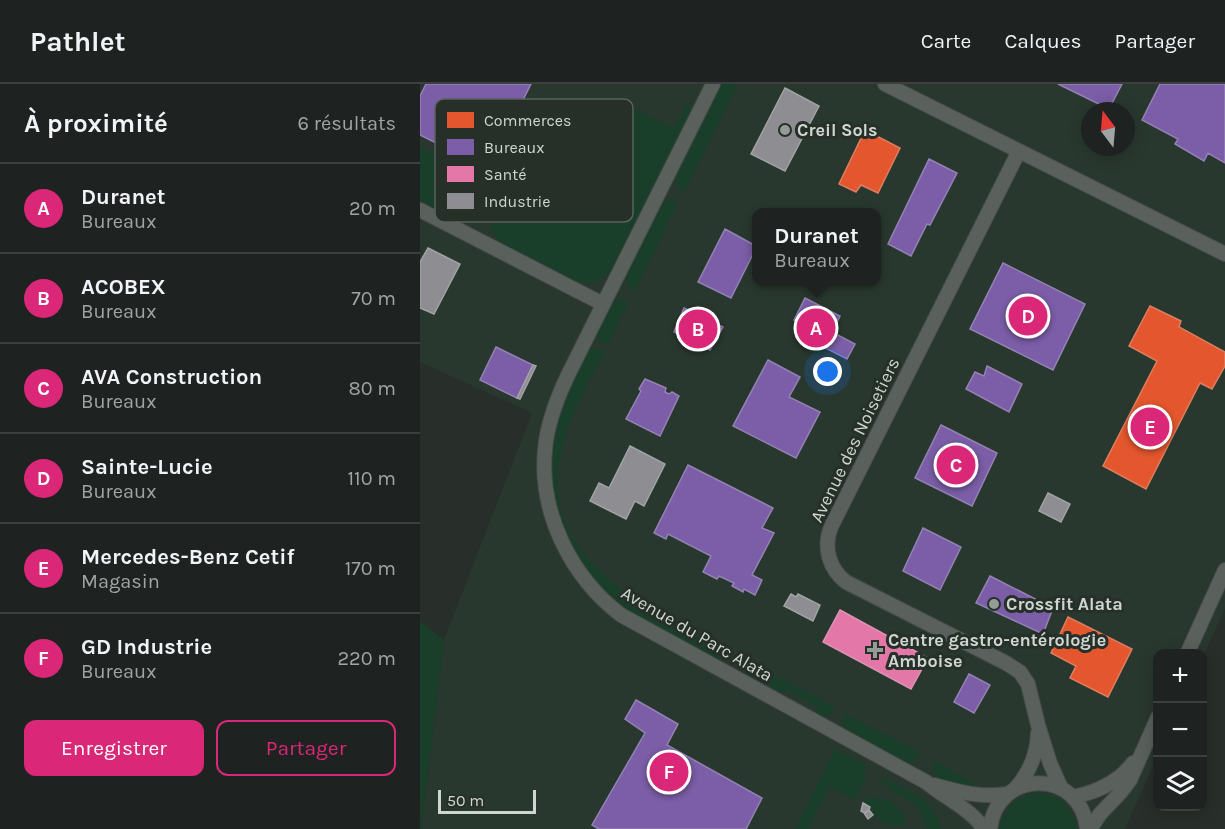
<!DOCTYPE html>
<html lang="fr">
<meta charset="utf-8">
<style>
body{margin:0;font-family:Karla,sans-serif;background:#262a29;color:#f1f3f6}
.controls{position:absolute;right:18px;bottom:18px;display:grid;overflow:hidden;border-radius:12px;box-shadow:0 3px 15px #0003}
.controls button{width:54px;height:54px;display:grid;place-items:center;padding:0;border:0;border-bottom:2px solid #3c3f3e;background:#1e2220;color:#f1f3f6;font:30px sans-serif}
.compass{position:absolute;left:661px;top:18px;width:54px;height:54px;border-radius:50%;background:#1e2220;box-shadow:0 3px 15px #0003;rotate:344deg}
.scale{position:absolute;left:18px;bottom:15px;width:98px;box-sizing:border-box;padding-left:6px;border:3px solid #cfd5d1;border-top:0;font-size:16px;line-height:21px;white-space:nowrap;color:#cfd5d1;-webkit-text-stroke:4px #263029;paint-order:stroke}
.you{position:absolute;left:408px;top:288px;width:21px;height:21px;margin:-15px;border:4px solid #fff;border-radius:50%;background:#1a73e8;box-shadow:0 0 0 9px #1a73e833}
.badge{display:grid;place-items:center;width:39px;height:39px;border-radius:50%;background:#db2777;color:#fff;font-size:20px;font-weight:700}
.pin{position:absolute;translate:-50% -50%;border:3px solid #fff;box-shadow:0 2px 6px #0006}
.popup{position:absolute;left:332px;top:124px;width:129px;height:78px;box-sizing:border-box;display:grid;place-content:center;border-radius:12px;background:#1e2220;filter:drop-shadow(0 2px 4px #0005);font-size:20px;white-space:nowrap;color:#a1a4a5}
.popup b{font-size:22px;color:#f1f3f6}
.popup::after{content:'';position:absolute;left:50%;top:100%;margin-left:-12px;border:12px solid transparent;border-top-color:#1e2220}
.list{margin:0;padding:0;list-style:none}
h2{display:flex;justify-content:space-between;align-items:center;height:78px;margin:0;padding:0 24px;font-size:26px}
h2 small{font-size:20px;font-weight:400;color:#a1a4a5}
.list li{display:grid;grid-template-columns:39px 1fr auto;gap:18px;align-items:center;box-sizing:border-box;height:90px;padding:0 24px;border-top:2px solid #3c3f3e}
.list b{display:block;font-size:22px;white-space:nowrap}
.list p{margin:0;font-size:20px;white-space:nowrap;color:#a1a4a5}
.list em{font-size:20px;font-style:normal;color:#a1a4a5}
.actions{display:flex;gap:12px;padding:18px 24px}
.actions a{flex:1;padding:14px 0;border:2px solid #db2777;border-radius:12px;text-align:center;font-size:21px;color:#db2777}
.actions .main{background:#db2777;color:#fff}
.icon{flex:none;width:33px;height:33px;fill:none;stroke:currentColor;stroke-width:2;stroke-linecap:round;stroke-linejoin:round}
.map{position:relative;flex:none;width:805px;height:745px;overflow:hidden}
header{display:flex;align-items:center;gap:36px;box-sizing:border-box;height:84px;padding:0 30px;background:#1e2220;border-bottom:2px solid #3c3f3e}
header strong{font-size:28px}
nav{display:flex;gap:33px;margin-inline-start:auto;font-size:21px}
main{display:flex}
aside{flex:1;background:#1e2220}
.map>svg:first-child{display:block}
.built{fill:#29382e;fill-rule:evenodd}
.green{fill:#193f2b}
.shops{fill:#e4572e;stroke:#de7d5f;stroke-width:1.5}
.offices{fill:#7b5ea7;stroke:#9482b4;stroke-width:1.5}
.health{fill:#e377a8;stroke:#dd93b4;stroke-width:1.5}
.industry{fill:#8d8d92;stroke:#a1a3a5;stroke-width:1.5}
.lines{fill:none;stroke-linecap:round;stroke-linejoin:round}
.street-casing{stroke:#474b48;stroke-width:16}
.street{stroke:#5a615d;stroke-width:14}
.poi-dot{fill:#959b97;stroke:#263029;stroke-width:2}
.labels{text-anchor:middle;stroke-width:6;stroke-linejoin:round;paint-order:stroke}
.poi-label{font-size:18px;font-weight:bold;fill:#cfd5d1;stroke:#263029;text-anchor:start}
.street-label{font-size:18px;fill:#cfd5d1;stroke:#263029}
.key{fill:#263029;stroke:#59625b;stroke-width:1.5}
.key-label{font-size:16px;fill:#cfd5d1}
</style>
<header>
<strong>Pathlet</strong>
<nav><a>Carte</a><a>Calques</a><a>Partager</a></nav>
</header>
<main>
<aside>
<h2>À proximité<small>6 résultats</small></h2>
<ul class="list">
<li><span class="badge">A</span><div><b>Duranet</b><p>Bureaux</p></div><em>20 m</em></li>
<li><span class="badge">B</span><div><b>ACOBEX</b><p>Bureaux</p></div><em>70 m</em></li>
<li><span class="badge">C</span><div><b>AVA Construction</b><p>Bureaux</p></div><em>80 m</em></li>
<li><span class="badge">D</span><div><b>Sainte-Lucie</b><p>Bureaux</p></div><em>110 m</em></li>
<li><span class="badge">E</span><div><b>Mercedes-Benz Cetif</b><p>Magasin</p></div><em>170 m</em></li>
<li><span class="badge">F</span><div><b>GD Industrie</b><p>Bureaux</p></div><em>220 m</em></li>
</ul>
<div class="actions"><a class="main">Enregistrer</a><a>Partager</a></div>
</aside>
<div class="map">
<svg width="805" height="745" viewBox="0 0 805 745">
<rect width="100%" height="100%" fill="#282e2a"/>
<path class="built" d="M 0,0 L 805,0 L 805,524 L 783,573 L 782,570 L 738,570 L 737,673 L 705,745 L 1,745 L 24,556 L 112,329 L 0,278 ZM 670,27 L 706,27 L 706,63 L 670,63 ZM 336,128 L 456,128 L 456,198 L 336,198 Z"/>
<path class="green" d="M 301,0 L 318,0 L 264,108 C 256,104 254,99 256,91 Z
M 201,19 L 254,44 L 264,25 L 265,20 L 273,25 L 192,186 C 180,197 172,201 156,197 L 78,157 L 73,149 L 72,141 L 88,108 L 92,110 L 159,82 Z
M 0,63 L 78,103 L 62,134 L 58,138 L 49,140 L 43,139 L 0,117 Z
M 251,116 L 258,118 L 215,208 C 208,204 206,197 206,190 L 240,121 L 243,118 Z
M 196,216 L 209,217 L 188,261 L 178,254 L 176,251 L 191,220 Z
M 171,264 L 175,264 L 185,268 C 173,291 159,314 150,338 C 121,415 145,467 211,511 L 308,565 C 305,571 303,575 296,575 C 278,565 261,556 243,546 C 228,538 213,531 200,520 C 151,481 123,414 135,352 C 140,321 154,294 167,267 Z
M 0,537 L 24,556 L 1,745 L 0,745 Z
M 323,573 L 345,585 L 340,593 L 332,595 L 322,589 L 319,582 Z
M 353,590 L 415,623 C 412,629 409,631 403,634 L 398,632 L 396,623 L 393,620 L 369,607 L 354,607 C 348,601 349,597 353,590 Z
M 425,629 L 502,670 L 488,680 L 425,645 L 422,637 Z
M 415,665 L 445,680 L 446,694 L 435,716 L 409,703 L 389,744 L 387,745 L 375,745 Z
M 514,677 L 554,699 L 554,706 L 516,694 L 513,685 Z
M 461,693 L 506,716 L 519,736 L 521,745 L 507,745 C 498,708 480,719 461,696 Z
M 620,709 C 640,712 655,725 657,745 L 580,745 C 583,724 599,709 620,709 Z
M 452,713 C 466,713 484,723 486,739 L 474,743 L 453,731 L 443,719 L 446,715 Z"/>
<path class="shops" d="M 445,46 L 480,64 L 458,109 L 441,101 L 436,108 L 419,100 Z
M 730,222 L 761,237 L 759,243 L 805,268 L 805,282 L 792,305 L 780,299 L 726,405 L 683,382 L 737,277 L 709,262 Z
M 648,533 L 712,565 L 688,613 L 650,594 L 656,582 L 631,569 Z"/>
<path class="offices" d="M 6,0 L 111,0 L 68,85 L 0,51 L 0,12 Z
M 638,0 L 702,0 L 689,25 Z
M 740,0 L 805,0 L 805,79 L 788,69 L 784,77 L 755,60 L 758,55 L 722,36 Z
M 509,75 L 537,89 L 510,141 L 507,140 L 491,172 L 468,160 Z
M 305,145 L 336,162 L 336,164 L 311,214 L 278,198 Z
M 583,179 L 665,220 L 633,286 L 550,245 Z
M 385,214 L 420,232 L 412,248 L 435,260 L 427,275 L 376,249 L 381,239 L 374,236 Z
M 264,224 L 303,243 L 290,266 L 254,248 Z
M 76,263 L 113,281 L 97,314 L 60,296 Z
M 348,276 L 380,293 L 369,313 L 400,328 L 376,374 L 313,342 Z
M 567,282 L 602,300 L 589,328 L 546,305 L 555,288 L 564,292 Z
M 225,295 L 246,304 L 245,308 L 249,310 L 252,308 L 259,312 L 240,352 L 206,335 L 221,307 L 219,305 Z
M 521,341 L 577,369 L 552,422 L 495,394 Z
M 268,381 L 353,424 L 342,444 L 354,449 L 332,491 L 342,496 L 335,511 L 324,505 L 323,508 L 312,502 L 314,499 L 299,492 L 297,495 L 283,488 L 291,472 L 248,450 L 246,455 L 234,449 Z
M 503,444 L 541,463 L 520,506 L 483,487 Z
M 570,492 L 633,524 L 623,550 L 556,519 Z
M 549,590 L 570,601 L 554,629 L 534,618 Z
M 216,616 L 258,640 L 247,661 L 342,714 L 326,745 L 179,745 L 172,741 L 225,649 L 205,635 Z"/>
<path class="health" d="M 420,526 L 508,574 L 491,605 L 403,558 Z"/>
<path class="industry" d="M 365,4 L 399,22 L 365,87 L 331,70 Z
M 8,164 L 40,180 L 14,230 L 0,224 L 0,178 Z
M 113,281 L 116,282 L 100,315 L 97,314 Z
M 210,362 L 245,380 L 224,422 L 215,417 L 206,435 L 170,417 L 179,399 L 189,404 Z
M 628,409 L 650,420 L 641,438 L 619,427 Z
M 371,510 L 376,513 L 378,510 L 400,521 L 393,537 L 364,522 Z
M 443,719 L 450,723 L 449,726 L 445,729 L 441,727 Z
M 449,726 L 453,731 L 448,735 L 444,729 Z"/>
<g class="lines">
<g class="street-casing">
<path id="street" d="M 293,0 L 148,291 C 137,314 127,339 125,366 C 119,429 151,493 201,531 L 506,698 C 524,713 552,726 564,745
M 465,0 L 805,170
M 599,67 L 411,443 C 403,463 409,485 426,498 L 586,579 L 600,588 L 608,600 L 618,641 L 630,679 L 641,704
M 0,126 L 183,220
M 767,570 L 805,486
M 514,701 C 539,708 561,714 587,710
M 595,705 C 610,688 617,671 618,649
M 653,713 C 677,708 698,699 713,679
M 570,745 C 577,684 661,684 667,745
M 670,745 L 680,730 L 700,709 L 710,696 L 738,633"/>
</g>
<use href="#street" class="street"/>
</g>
<g class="poi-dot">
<circle cx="365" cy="46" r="6"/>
<circle cx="574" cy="520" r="6"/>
<path d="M452 557h6v6h6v6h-6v6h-6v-6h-6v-6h6z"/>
</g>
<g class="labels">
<g class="poi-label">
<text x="377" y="52">Creil Sols</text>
<text x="586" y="526">Crossfit Alata</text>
<text x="468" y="562">Centre gastro-entérologie<tspan x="468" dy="21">Amboise</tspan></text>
</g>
<g class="street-label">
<text transform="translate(435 356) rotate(-64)" y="6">Avenue des Noisetiers</text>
<text transform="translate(277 550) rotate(30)" y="6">Avenue du Parc Alata</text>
</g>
</g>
<rect x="15" y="15" width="198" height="123" rx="9" class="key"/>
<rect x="27" y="28" width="27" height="16" fill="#e4572e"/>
<rect x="27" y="55" width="27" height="16" fill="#7b5ea7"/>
<rect x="27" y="82" width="27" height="16" fill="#e377a8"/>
<rect x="27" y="109" width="27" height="16" fill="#8d8d92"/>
<g class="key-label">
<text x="64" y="42">Commerces</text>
<text x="64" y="69">Bureaux</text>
<text x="64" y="96">Santé</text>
<text x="64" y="123">Industrie</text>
</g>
</svg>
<div class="controls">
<button>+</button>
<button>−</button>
<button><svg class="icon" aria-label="layers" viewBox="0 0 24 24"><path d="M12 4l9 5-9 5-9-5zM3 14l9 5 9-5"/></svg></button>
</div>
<svg class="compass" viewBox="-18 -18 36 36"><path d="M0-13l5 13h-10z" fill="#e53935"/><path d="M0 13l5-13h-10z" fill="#a1a4a5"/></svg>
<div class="scale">50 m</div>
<div class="you"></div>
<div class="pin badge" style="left:396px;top:244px">A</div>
<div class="popup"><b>Duranet</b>Bureaux</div>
<div class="pin badge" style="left:278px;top:245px">B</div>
<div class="pin badge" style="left:536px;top:381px">C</div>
<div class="pin badge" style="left:608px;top:232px">D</div>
<div class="pin badge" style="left:730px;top:343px">E</div>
<div class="pin badge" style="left:249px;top:688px">F</div>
</div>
</main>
